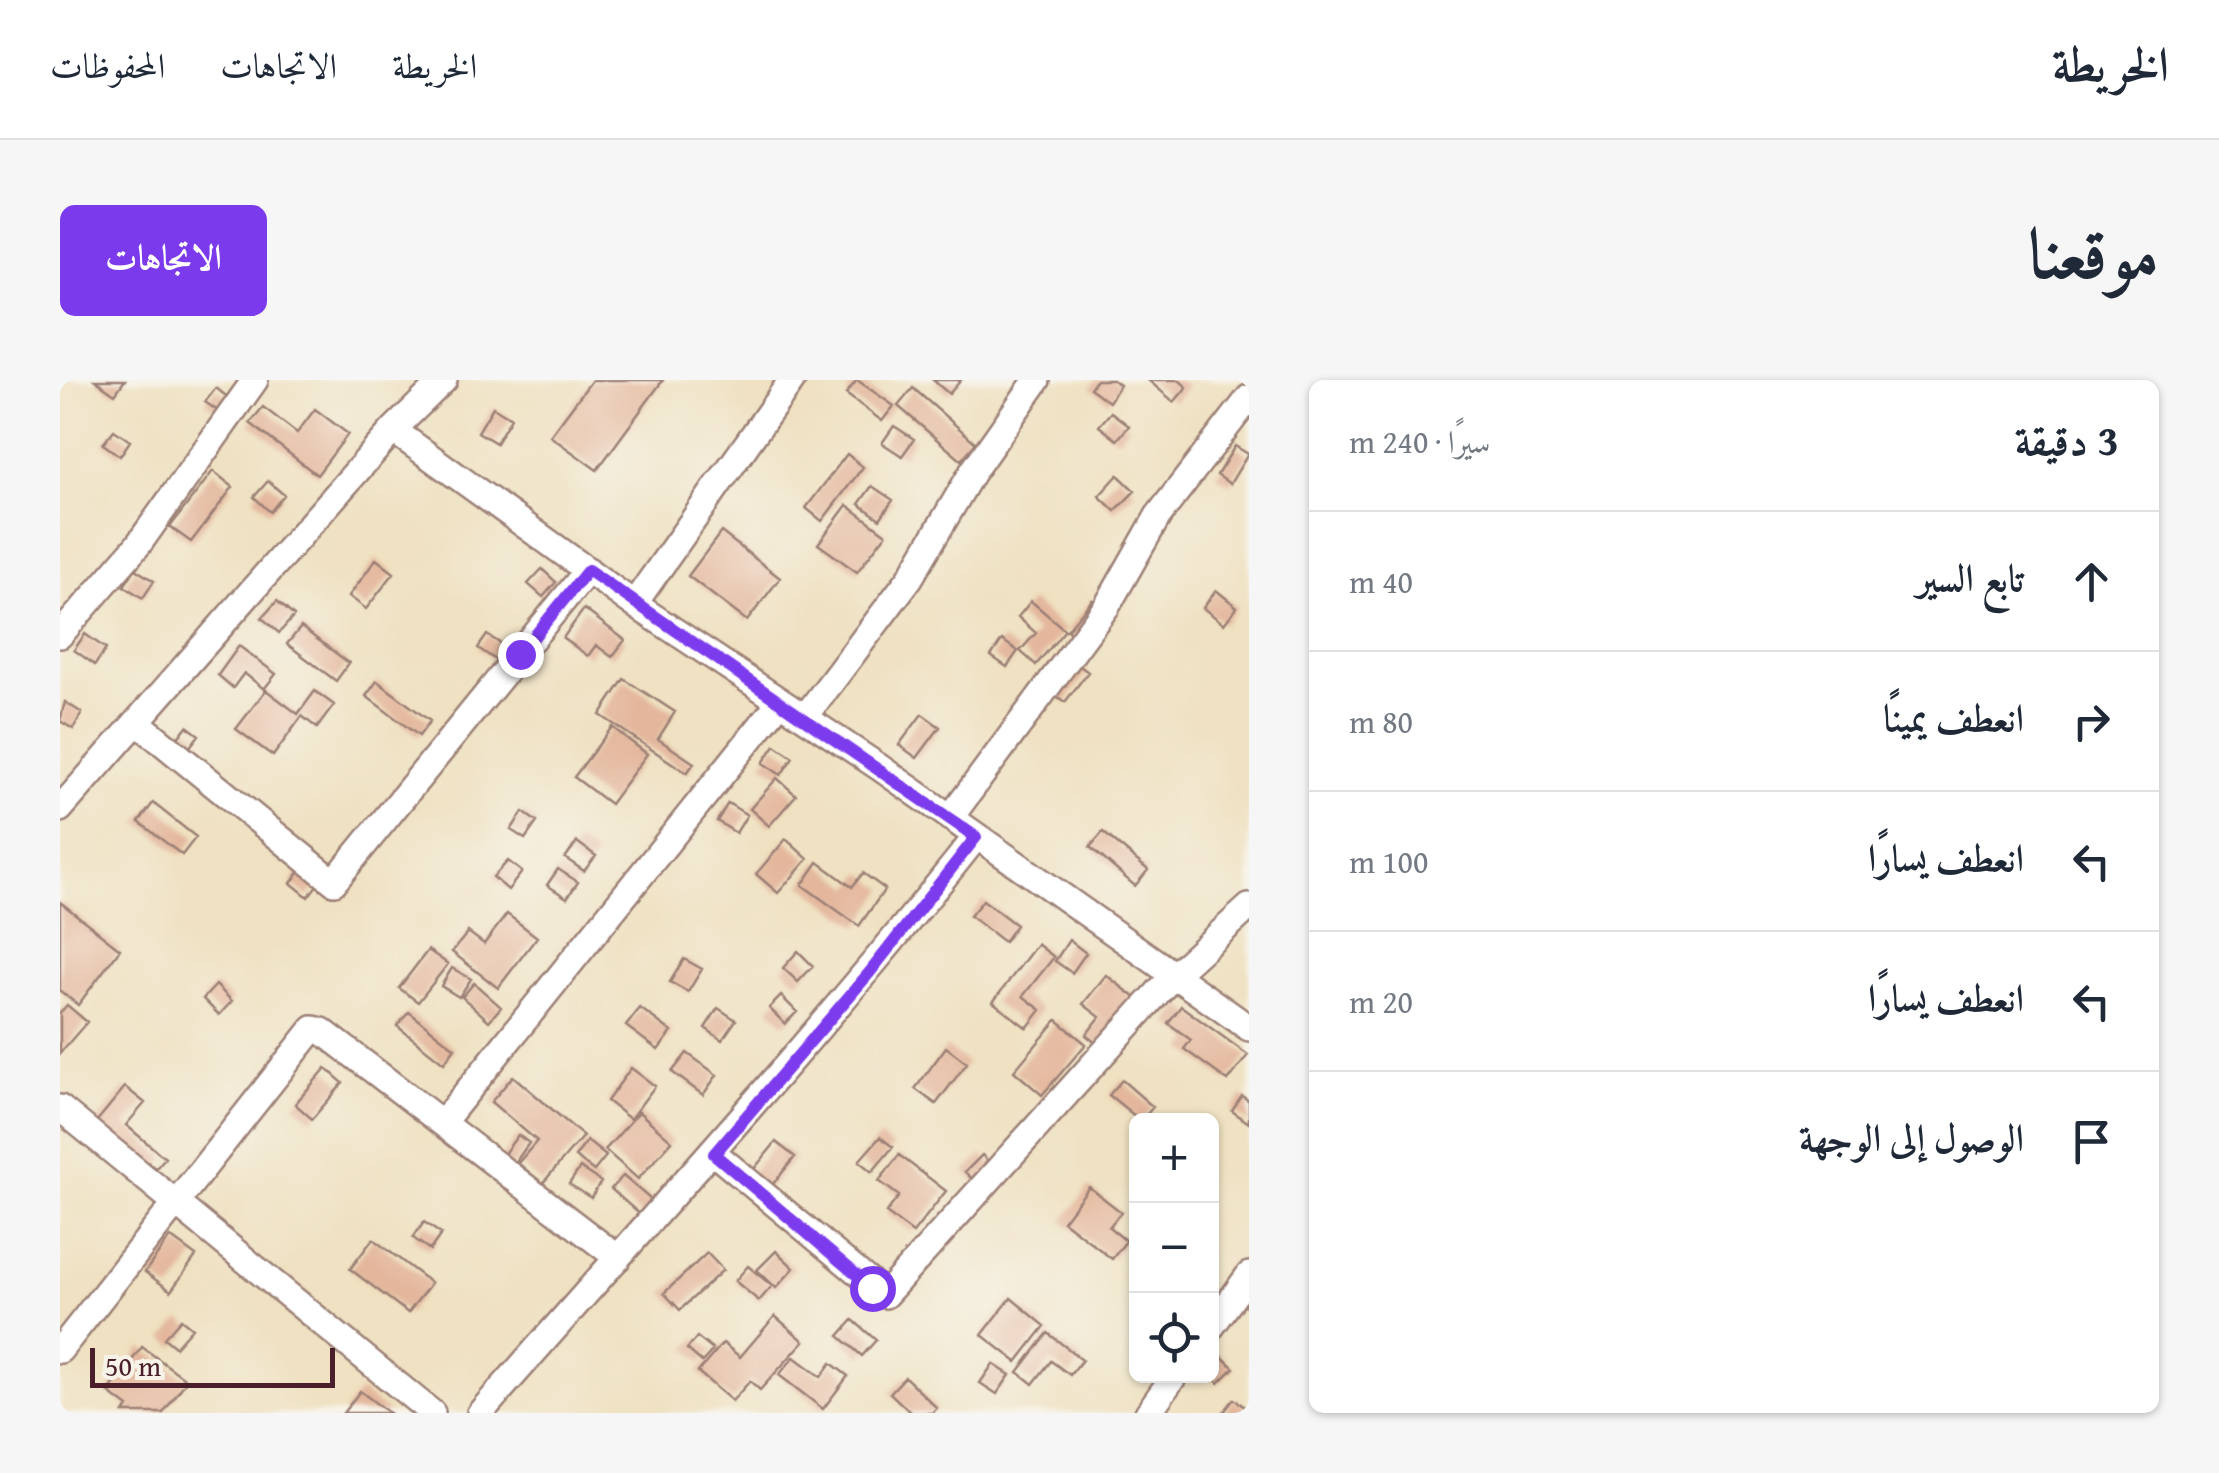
<!DOCTYPE html>
<html lang="ar">
<meta charset="utf-8">
<style>
body{margin:0;font-family:"Gentium Book Plus",Amiri,serif;background:#f6f6f7;color:#1f2937;direction:rtl}
.controls{position:absolute;right:30px;bottom:30px;display:grid;overflow:hidden;border-radius:15px;box-shadow:0 2px 8px #0004}
.controls button{width:90px;height:90px;display:grid;place-items:center;padding:0;border:0;border-bottom:2px solid #e0e1e3;background:#fff;color:#1f2937;font:50px sans-serif}
.scale{position:absolute;left:30px;bottom:25px;width:245px;box-sizing:border-box;padding-left:10px;border:5px solid #4a1f2b;border-top:0;font-size:28px;line-height:35px;white-space:nowrap;color:#4a1f2b;-webkit-text-stroke:8px #f7f3e8;paint-order:stroke}
.stop{position:absolute;width:30px;height:30px;margin:-22px;border:8px solid #7c3aed;border-radius:50%;background:#fff}
.stop.end{background:#7c3aed;border-color:#fff;box-shadow:0 2px 10px #0008}
.list{margin:0;padding:0;list-style:none}
h2{display:flex;justify-content:space-between;align-items:center;height:130px;margin:0;padding:0 40px;font-size:42px}
h2 small{font-size:32px;font-weight:400;color:#747a83}
.list li{display:grid;grid-template-columns:65px 1fr auto;gap:30px;align-items:center;box-sizing:border-box;height:140px;padding:0 40px;border-top:2px solid #e0e1e3}
.list b{display:block;font-size:38px;white-space:nowrap}
.list em{font-size:32px;font-style:normal;color:#747a83}
.icon{flex:none;width:55px;height:55px;fill:none;stroke:currentColor;stroke-width:2;stroke-linecap:round;stroke-linejoin:round}
.map{position:relative;flex:none;width:1189px;height:1033px;overflow:hidden;direction:ltr;border-radius:15px}
header{display:flex;align-items:center;gap:60px;box-sizing:border-box;height:140px;padding:0 50px;background:#fff;border-bottom:2px solid #e0e1e3}
header strong{font-size:48px}
nav{display:flex;gap:55px;margin-inline-start:auto;font-size:35px}
.intro{display:flex;align-items:center;justify-content:space-between;box-sizing:border-box;height:240px;padding:0 60px}
h1{margin:0;font-size:70px}
.button{padding:25px 45px;border-radius:15px;background:#7c3aed;color:#fff;font-size:35px;font-weight:700}
main{display:flex;gap:60px;padding:0 60px}
aside{flex:1;background:#fff;border-radius:15px;box-shadow:0 2px 8px #0004}
.map>svg:first-child{display:block}
.building{fill:#e4b79d}
.lines{fill:none;stroke-linecap:round;stroke-linejoin:round}
.minor-casing{stroke:#9c8076;stroke-width:30}
.minor{stroke:#fff;stroke-width:25}
.route{stroke:#7c3aed;stroke-width:12}
</style>
<header>
<strong>الخريطة</strong>
<nav><a>الخريطة</a><a>الاتجاهات</a><a>المحفوظات</a></nav>
</header>
<div class="intro"><h1>موقعنا</h1><a class="button">الاتجاهات</a></div>
<main>
<aside>
<h2>3 دقيقة<small>سيرًا · 240 m</small></h2>
<ul class="list">
<li><svg class="icon" aria-label="ahead" viewBox="0 0 24 24"><path d="M12 20V5M6 11l6-6 6 6"/></svg><div><b>تابع السير</b></div><em>40 m</em></li>
<li><svg class="icon" aria-label="right" viewBox="0 0 24 24"><path d="M7 20v-9h11M14 6l5 5-5 5"/></svg><div><b>انعطف يمينًا</b></div><em>80 m</em></li>
<li><svg class="icon" aria-label="left" viewBox="0 0 24 24"><path d="M17 20v-9H6M10 6l-5 5 5 5"/></svg><div><b>انعطف يسارًا</b></div><em>100 m</em></li>
<li><svg class="icon" aria-label="left" viewBox="0 0 24 24"><path d="M17 20v-9H6M10 6l-5 5 5 5"/></svg><div><b>انعطف يسارًا</b></div><em>20 m</em></li>
<li><svg class="icon" aria-label="arrive" viewBox="0 0 24 24"><path d="M6 21V4h12l-3 4 3 4H6"/></svg><div><b>الوصول إلى الوجهة</b></div></li>
</ul>
</aside>
<div class="map">
<svg width="1189" height="1033" viewBox="0 0 1189 1033">
<rect width="100%" height="100%" fill="#f7f3e8"/>
<filter id="ink" filterUnits="userSpaceOnUse"><feTurbulence type="fractalNoise" baseFrequency=".01" numOctaves="2"/><feDisplacementMap in="SourceGraphic" scale="20" xChannelSelector="R" yChannelSelector="G"/><feConvolveMatrix kernelMatrix="1 2 1 2 8 2 1 2 1" color-interpolation-filters="sRGB"/></filter>
<filter id="wash" filterUnits="userSpaceOnUse"><feTurbulence type="fractalNoise" baseFrequency=".0048" numOctaves="4" result="noise"/><feDisplacementMap in="SourceGraphic" scale="40" xChannelSelector="R" yChannelSelector="G"/><feGaussianBlur stdDeviation="2.25" result="paint"/><feColorMatrix in="noise" values="0 0 0 0 0 0 0 0 0 0 0 0 0 0 0 0 0 1.4 0 .05"/><feComposite in="paint" operator="in"/></filter>
<g filter="url(#wash)">
<rect width="100%" height="100%" fill="#efe1c1"/>
<g id="blocks">
<path class="building" d="M 35,0 L 65,0 L 55,14 Z
M 532,0 L 603,0 L 537,90 L 490,56 Z
M 797,0 L 834,26 L 822,41 L 786,14 Z
M 873,0 L 901,0 L 889,14 Z
M 1036,0 L 1053,0 L 1060,5 L 1049,22 L 1030,8 Z
M 1088,0 L 1119,0 L 1127,7 L 1114,22 Z
M 156,8 L 175,23 L 165,36 L 145,22 Z
M 853,8 L 916,63 L 901,80 L 838,26 Z
M 203,27 L 237,53 L 255,29 L 288,54 L 257,95 L 190,43 Z
M 433,27 L 451,38 L 436,63 L 418,52 Z
M 1051,32 L 1069,46 L 1057,60 L 1039,46 Z
M 834,46 L 854,59 L 842,76 L 822,63 Z
M 54,50 L 70,61 L 60,76 L 43,64 Z
M 1175,66 L 1188,74 L 1170,104 L 1157,95 Z
M 787,74 L 803,87 L 762,141 L 746,128 Z
M 153,91 L 173,107 L 131,162 L 110,147 Z
M 1058,95 L 1075,111 L 1055,131 L 1039,116 Z
M 208,101 L 224,115 L 210,132 L 194,117 Z
M 812,106 L 833,120 L 820,139 L 799,124 Z
M 787,125 L 826,154 L 797,192 L 758,164 Z
M 661,152 L 720,198 L 687,241 L 628,196 Z
M 316,179 L 334,193 L 306,229 L 289,216 Z
M 75,189 L 94,201 L 83,218 L 64,206 Z
M 482,189 L 496,202 L 483,217 L 468,204 Z
M 1156,210 L 1177,227 L 1164,244 L 1143,228 Z
M 1032,220 L 1050,236 L 1025,265 L 1007,250 Z
M 217,221 L 234,236 L 219,253 L 202,238 Z
M 971,221 L 1005,250 L 976,285 L 960,271 L 976,253 L 958,237 Z
M 524,229 L 565,260 L 552,277 L 536,265 L 528,276 L 503,258 Z
M 241,247 L 289,283 L 276,301 L 227,264 Z
M 25,254 L 46,269 L 35,285 L 14,270 Z
M 427,255 L 446,267 L 437,281 L 418,268 Z
M 942,260 L 958,271 L 947,287 L 931,276 Z
M 179,266 L 216,294 L 204,309 L 184,293 L 173,308 L 158,295 Z
M 1004,274 L 1028,292 L 1005,322 L 981,305 Z
M 564,299 L 615,332 L 598,359 L 634,383 L 627,393 L 540,335 Z
M 317,301 L 370,341 L 359,356 L 306,316 Z
M 206,310 L 238,334 L 255,311 L 274,325 L 257,348 L 242,336 L 213,376 L 176,349 Z
M 5,322 L 22,333 L 13,349 L 0,341 Z
M 862,334 L 880,347 L 857,378 L 839,365 Z
M 127,346 L 139,355 L 126,372 L 114,363 Z
M 552,347 L 587,374 L 550,424 L 514,397 Z
M 715,365 L 733,377 L 721,395 L 703,383 Z
M 717,398 L 736,415 L 709,446 L 690,429 Z
M 93,423 L 136,457 L 122,475 L 79,442 Z
M 668,423 L 687,435 L 676,453 L 657,441 Z
M 463,432 L 477,442 L 465,459 L 451,450 Z
M 1043,452 L 1088,490 L 1075,506 L 1030,467 Z
M 726,459 L 748,479 L 718,513 L 696,494 Z
M 517,462 L 536,476 L 524,491 L 505,478 Z
M 250,478 L 267,492 L 248,517 L 231,503 Z
M 448,481 L 462,492 L 448,510 L 433,497 Z
M 758,482 L 792,507 L 803,493 L 825,509 L 799,546 L 742,505 Z
M 498,489 L 518,502 L 507,518 L 487,505 Z
M 923,520 L 956,545 L 944,562 L 910,536 Z
M 0,522 L 60,569 L 18,625 L 0,611 Z
M 447,534 L 477,557 L 438,608 L 392,572 L 408,552 L 424,564 Z
M 1009,560 L 1026,573 L 1012,593 L 995,581 Z
M 977,564 L 994,577 L 963,616 L 981,630 L 967,648 L 933,622 Z
M 368,570 L 388,584 L 358,622 L 339,608 Z
M 738,571 L 753,586 L 738,602 L 723,588 Z
M 624,579 L 642,589 L 628,612 L 610,602 Z
M 392,588 L 411,599 L 399,617 L 381,606 Z
M 1046,595 L 1080,621 L 1043,669 L 1026,655 L 1040,637 L 1023,624 Z
M 414,603 L 441,627 L 429,641 L 402,617 Z
M 156,605 L 172,621 L 159,635 L 143,619 Z
M 721,616 L 737,632 L 725,644 L 709,628 Z
M 7,625 L 27,642 L 0,673 L 0,633 Z
M 1121,626 L 1188,675 L 1168,701 L 1124,669 L 1131,660 L 1108,643 Z
M 580,628 L 612,652 L 598,670 L 566,646 Z
M 658,628 L 676,640 L 662,660 L 645,648 Z
M 349,632 L 395,668 L 384,683 L 337,646 Z
M 997,640 L 1026,664 L 982,715 L 954,691 Z
M 886,667 L 907,683 L 876,724 L 855,709 Z
M 627,673 L 657,695 L 643,715 L 612,692 Z
M 266,688 L 283,703 L 252,739 L 235,724 Z
M 571,688 L 595,706 L 570,739 L 547,721 Z
M 453,696 L 523,756 L 482,804 L 458,783 L 477,761 L 431,722 Z
M 1062,700 L 1093,727 L 1081,741 L 1049,715 Z
M 65,707 L 85,723 L 66,745 L 105,778 L 90,795 L 32,747 Z
M 1182,716 L 1189,721 L 1189,743 L 1172,731 Z
M 579,732 L 612,761 L 578,799 L 545,770 Z
M 458,755 L 469,763 L 452,787 L 440,779 Z
M 820,757 L 833,767 L 812,792 L 799,781 Z
M 527,761 L 546,776 L 534,791 L 515,777 Z
M 716,762 L 735,777 L 708,810 L 689,795 Z
M 839,775 L 886,811 L 853,853 L 826,833 L 839,816 L 819,801 Z
M 922,775 L 937,790 L 920,807 L 905,792 Z
M 520,788 L 541,802 L 531,818 L 509,804 Z
M 563,796 L 597,825 L 585,839 L 551,809 Z
M 1029,807 L 1061,832 L 1049,847 L 1066,861 L 1052,879 L 1003,841 Z
M 364,842 L 381,854 L 370,870 L 353,858 Z
M 110,857 L 136,876 L 111,911 L 85,892 Z
M 313,859 L 371,903 L 348,933 L 290,889 Z
M 716,871 L 734,888 L 716,908 L 697,890 Z
M 647,873 L 663,890 L 620,930 L 604,913 Z
M 688,886 L 712,906 L 699,921 L 675,901 Z
M 951,918 L 985,946 L 957,982 L 922,955 Z
M 715,936 L 744,961 L 700,1010 L 690,1001 L 672,1021 L 638,992 L 663,963 L 680,977 Z
M 121,939 L 132,948 L 115,967 L 104,958 Z
M 793,940 L 816,960 L 802,976 L 779,956 Z
M 988,953 L 1022,980 L 1010,995 L 991,981 L 973,1004 L 958,992 Z
M 637,957 L 653,970 L 642,982 L 627,969 Z
M 82,967 L 127,1000 L 103,1033 L 64,1033 L 68,1027 L 48,1012 Z
M 1159,974 L 1174,988 L 1159,1003 L 1152,995 L 1152,981 Z
M 734,977 L 761,997 L 771,983 L 788,996 L 763,1029 L 719,995 Z
M 933,984 L 950,995 L 937,1014 L 920,1003 Z
M 845,997 L 877,1028 L 872,1033 L 851,1033 L 830,1013 Z
M 300,1011 L 329,1033 L 283,1033 Z
M 1174,1019 L 1189,1030 L 1189,1033 L 1163,1033 Z"/>
</g>
</g>
<g filter="url(#ink)">
<use href="#blocks" fill-opacity="0" stroke="#9c8076" stroke-width="2.5"/>
<g class="lines">
<g class="minor-casing">
<path id="minor" d="M 333,50 L 574,224 L 819,387 L 1189,648
M 574,224 L 732,0
M 0,255 L 78,165 L 195,0
M 745,337 L 850,198 L 913,91 L 977,0
M 77,342 L 274,502 L 528,190
M 0,429 L 333,50 L 384,0
M 890,438 L 1047,226 L 1098,136 L 1189,18
M 0,728 L 372,1033
M 382,743 L 720,322
M 654,773 L 825,915 L 1112,597 L 1189,527
M 1152,946 L 1189,895
M 0,970 L 253,649 L 262,651 L 558,878
M 420,1033 C 588,842 759,656 916,457
M 1088,1033 L 1114,996"/>
</g>
<use href="#minor" class="minor"/>
</g>
</g>
<g class="lines" filter="url(#ink)">
<path class="route" d="M 460,274 L 528,190 L 916,457 L 810,592 L 654,774 L 812,908"/>
</g>
</svg>
<div class="controls">
<button>+</button>
<button>−</button>
<button><svg class="icon" aria-label="locate" viewBox="0 0 24 24"><circle cx="12" cy="12" r="6"/><path d="M12 2v4M12 18v4M2 12h4M18 12h4"/></svg></button>
</div>
<div class="scale">50 m</div>
<div class="stop" style="left:812px;top:908px"></div>
<div class="stop end" style="left:460px;top:274px"></div>
</div>
</main>
